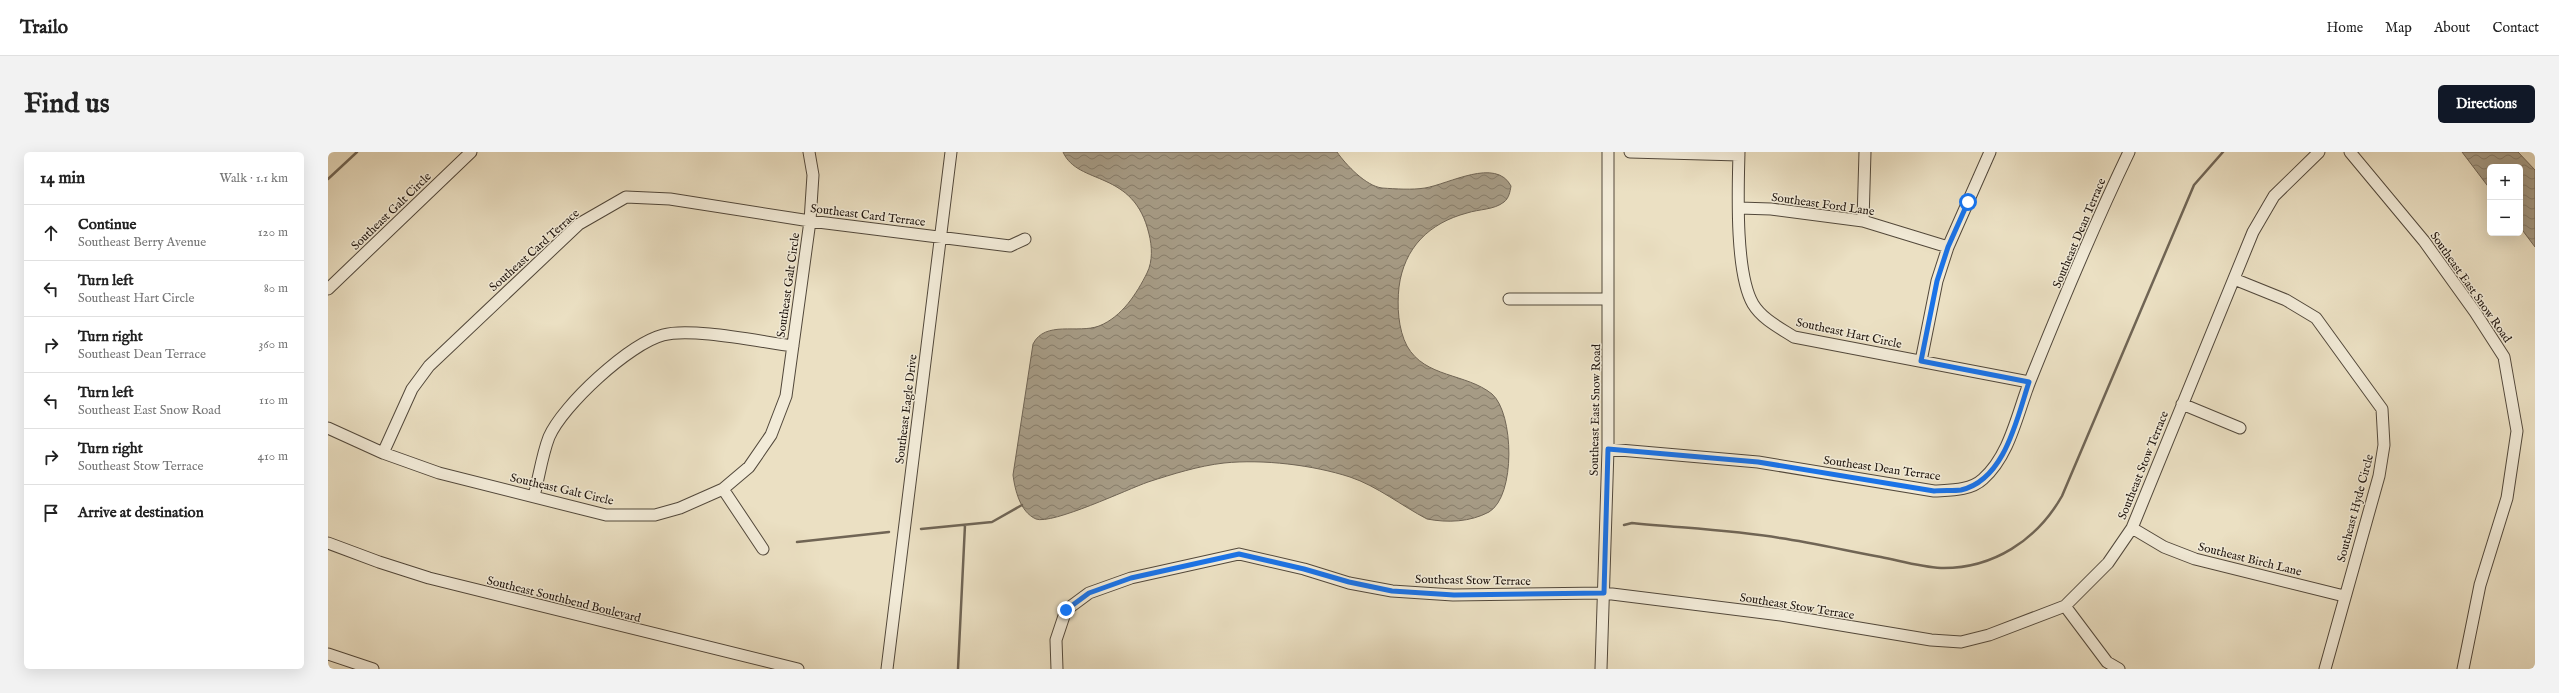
<!DOCTYPE html>
<meta charset="utf-8">
<style>
body{margin:0;font-family:"IM FELL English",serif;background:#f2f2f2;color:#222}
.controls{position:absolute;right:12px;top:12px;display:grid;overflow:hidden;border-radius:6px;box-shadow:0 4px 16px #0002}
.controls button{width:36px;height:36px;display:grid;place-items:center;padding:0;border:0;border-bottom:1px solid #e0e0e0;background:#fff;color:#222;font:20px sans-serif}
.stop{position:absolute;width:12px;height:12px;margin:-9px;border:3px solid #1a73e8;border-radius:50%;background:#fff}
.stop.end{background:#1a73e8;border-color:#fff;box-shadow:0 1px 4px #0008}
.list{margin:0;padding:0;list-style:none}
h2{display:flex;justify-content:space-between;align-items:center;height:52px;margin:0;padding:0 16px;font-size:17px}
h2 small{font-size:13px;font-weight:400;color:#767676}
.list li{display:grid;grid-template-columns:26px 1fr auto;gap:12px;align-items:center;box-sizing:border-box;height:56px;padding:0 16px;border-top:1px solid #e0e0e0}
.list b{display:block;font-size:15px;white-space:nowrap}
.list p{margin:0;font-size:13px;white-space:nowrap;color:#767676}
.list em{font-size:13px;font-style:normal;color:#767676}
.icon{flex:none;width:22px;height:22px;fill:none;stroke:currentColor;stroke-width:2;stroke-linecap:round;stroke-linejoin:round}
.map{position:relative;flex:none;width:2207px;height:517px;overflow:hidden;border-radius:6px}
header{display:flex;align-items:center;gap:24px;box-sizing:border-box;height:56px;padding:0 20px;background:#fff;border-bottom:1px solid #e0e0e0}
header strong{font-size:19px}
nav{display:flex;gap:22px;margin-inline-start:auto;font-size:14px}
.intro{display:flex;align-items:center;justify-content:space-between;box-sizing:border-box;height:96px;padding:0 24px}
h1{margin:0;font-size:28px}
.button{padding:10px 18px;border-radius:6px;background:#111827;color:#fff;font-size:14px;font-weight:700}
main{display:flex;gap:24px;padding:0 24px}
aside{flex:1;background:#fff;border-radius:6px;box-shadow:0 4px 16px #0002}
.map>svg:first-child{display:block}
.water{fill:url(#water-waves);stroke:#706555}
.lines{fill:none;stroke-linecap:round;stroke-linejoin:round}
.stream{stroke:#706555;stroke-width:2.5}
.minor-casing{stroke:#52483b;stroke-width:13}
.minor{stroke:#f2ebd8;stroke-width:11}
.route{stroke:#1a73e8;stroke-width:5}
.labels{text-anchor:middle;stroke-width:3;stroke-linejoin:round;paint-order:stroke}
.street-label{font-size:12px;fill:#1f150e;stroke:#f2ebd8}
</style>
<header>
<strong>Trailo</strong>
<nav><a>Home</a><a>Map</a><a>About</a><a>Contact</a></nav>
</header>
<div class="intro"><h1>Find us</h1><a class="button">Directions</a></div>
<main>
<aside>
<h2>14 min<small>Walk · 1.1 km</small></h2>
<ul class="list">
<li><svg class="icon" aria-label="ahead" viewBox="0 0 24 24"><path d="M12 20V5M6 11l6-6 6 6"/></svg><div><b>Continue</b><p>Southeast Berry Avenue</p></div><em>120 m</em></li>
<li><svg class="icon" aria-label="left" viewBox="0 0 24 24"><path d="M17 20v-9H6M10 6l-5 5 5 5"/></svg><div><b>Turn left</b><p>Southeast Hart Circle</p></div><em>80 m</em></li>
<li><svg class="icon" aria-label="right" viewBox="0 0 24 24"><path d="M7 20v-9h11M14 6l5 5-5 5"/></svg><div><b>Turn right</b><p>Southeast Dean Terrace</p></div><em>360 m</em></li>
<li><svg class="icon" aria-label="left" viewBox="0 0 24 24"><path d="M17 20v-9H6M10 6l-5 5 5 5"/></svg><div><b>Turn left</b><p>Southeast East Snow Road</p></div><em>110 m</em></li>
<li><svg class="icon" aria-label="right" viewBox="0 0 24 24"><path d="M7 20v-9h11M14 6l5 5-5 5"/></svg><div><b>Turn right</b><p>Southeast Stow Terrace</p></div><em>410 m</em></li>
<li><svg class="icon" aria-label="arrive" viewBox="0 0 24 24"><path d="M6 21V4h12l-3 4 3 4H6"/></svg><div><b>Arrive at destination</b></div></li>
</ul>
</aside>
<div class="map">
<svg width="2207" height="517" viewBox="0 0 2207 517">
<defs>
<pattern id="water-waves" width="16" height="10" patternUnits="userSpaceOnUse"><rect width="16" height="10" fill="#a69b85"/><path d="M0 5q4-4 8 0t8 0" fill="none" stroke="#877d6b"/></pattern>
</defs>
<rect width="100%" height="100%" fill="#ebe0c3"/>
<filter id="stains"><feTurbulence type="fractalNoise" baseFrequency=".005" numOctaves="4"/><feColorMatrix values="0 0 0 0 .2 0 0 0 0 .09 0 0 0 0 .02 0 0 0 .5 -.17"/></filter>
<radialGradient id="worn" r=".72"><stop offset=".6" stop-color="#630" stop-opacity="0"/><stop offset="1" stop-color="#630" stop-opacity=".3"/></radialGradient>
<path class="water" d="M 735,0 L 1009,0 C 1018,13 1038,34 1054,36 C 1068,37 1084,38 1097,36 C 1121,32 1168,5 1183,34 C 1182,40 1181,46 1176,50 C 1166,58 1151,57 1139,61 C 1101,71 1076,96 1071,135 C 1069,154 1070,177 1079,194 C 1097,226 1138,221 1164,242 C 1186,261 1188,344 1161,360 C 1142,370 1120,371 1099,367 C 1074,354 1049,334 1022,325 C 985,313 935,307 896,311 C 870,314 845,322 820,330 C 800,337 724,373 708,367 C 692,360 687,338 685,323 L 705,192 C 717,168 750,182 771,174 C 794,165 809,141 819,121 C 825,109 824,94 821,82 C 806,17 750,34 735,0 Z
M 2134,0 L 2190,0 L 2207,18 L 2207,95 L 2192,75 L 2192,15 L 2162,15 L 2162,37 Z"/>
<g class="lines">
<path class="stream" d="M 0,27 L 29,0
M 1296,373 L 1304,371 C 1353,376 1404,378 1452,386 C 1486,391 1520,399 1553,405 C 1573,409 1593,415 1613,416 C 1665,417 1709,388 1734,344 L 1866,33 L 1895,0
M 593,377 L 664,370 L 694,353
M 469,390 L 561,380
M 630,517 L 637,373"/>
<g class="minor-casing">
<path id="minor" d="M 1302,0 L 1411,3
M 1411,0 C 1410,38 1407,121 1425,152 C 1434,167 1452,176 1466,185 L 1701,230
M 2022,0 L 2096,89 L 2147,160 L 2176,205 L 2189,279 L 2179,346 L 2152,433 L 2135,517
M 1411,56 L 1443,57 L 1535,69 L 1620,95
M 1535,69 L 1537,0
M 1906,127 L 1958,148 L 1988,166 L 2054,257 L 2056,293 L 2051,324 L 1997,517
M 0,137 L 143,0
M 1181,147 L 1280,147
M 1593,209 L 1609,129 L 1620,95 L 1662,0
M 1854,252 L 1912,276
M 0,276 L 55,301 L 111,321 L 278,363 L 327,363 L 352,356 L 395,337 L 421,315 L 443,283 L 458,244 L 482,69 L 485,23 L 481,0
M 1280,297 L 1430,310 L 1606,339 C 1622,338 1642,339 1655,327 C 1682,303 1689,262 1702,229 C 1733,152 1765,75 1801,0
M 55,301 L 84,237 L 101,214 L 251,72 L 298,45 L 342,47 L 482,69 L 682,94 L 697,87
M 395,337 L 435,397
M 206,344 C 211,325 214,303 221,285 C 235,253 301,192 335,183 C 363,175 433,190 465,194
M 1804,376 L 1836,395 L 1867,407 L 2016,444
M 0,391 L 51,410 L 101,426 L 470,517
M 1737,454 L 1779,510 L 1791,517
M 0,502 L 45,517
M 559,517 L 623,0
M 729,517 L 728,488 L 738,458 L 761,441 L 803,426 L 911,402 L 976,417 L 1021,431 L 1064,439 L 1125,443 L 1276,441 L 1453,463 L 1603,488 L 1633,490 L 1661,483 L 1737,454 L 1780,411 L 1804,376 L 1925,80 L 1946,44 L 1991,0
M 1273,517 L 1280,297 L 1280,0"/>
</g>
<use href="#minor" class="minor"/>
</g>
<g class="lines">
<path class="route" d="M 738,458 L 761,441 L 803,426 L 911,402 L 976,417 L 1021,430 L 1064,439 L 1126,443 L 1276,441 L 1280,297 L 1430,310 L 1606,339 C 1614,338 1625,339 1633,338 C 1677,328 1689,266 1701,230 L 1593,209 L 1609,129 L 1620,95 L 1640,50"/>
</g>
<g class="labels">
<g class="street-label">
<text transform="translate(1495 52) rotate(8)" y="4">Southeast Ford Lane</text>
<text transform="translate(63 59) rotate(-44)" y="4">Southeast Galt Circle</text>
<text transform="translate(540 63) rotate(7)" y="4">Southeast Card Terrace</text>
<text transform="translate(1751 81) rotate(-67)" y="4">Southeast Dean Terrace</text>
<text transform="translate(206 98) rotate(-42)" y="4">Southeast Card Terrace</text>
<text transform="translate(460 133) rotate(-82)" y="4">Southeast Galt Circle</text>
<text transform="translate(2143 135) rotate(55)" y="4">Southeast East Snow Road</text>
<text transform="translate(1521 181) rotate(12)" y="4">Southeast Hart Circle</text>
<text transform="translate(578 257) rotate(-83)" y="4">Southeast Eagle Drive</text>
<text transform="translate(1267 258) rotate(-89)" y="4">Southeast East Snow Road</text>
<text transform="translate(1815 313) rotate(-68)" y="4">Southeast Stow Terrace</text>
<text transform="translate(1554 316) rotate(8)" y="4">Southeast Dean Terrace</text>
<text transform="translate(234 337) rotate(13)" y="4">Southeast Galt Circle</text>
<text transform="translate(2027 356) rotate(-75)" y="4">Southeast Hyde Circle</text>
<text transform="translate(1922 407) rotate(14)" y="4">Southeast Birch Lane</text>
<text transform="translate(1145 428) rotate(1)" y="4">Southeast Stow Terrace</text>
<text transform="translate(236 447) rotate(14)" y="4">Southeast Southbend Boulevard</text>
<text transform="translate(1469 454) rotate(9)" y="4">Southeast Stow Terrace</text>
</g>
</g>
<rect width="100%" height="100%" filter="url(#stains)"/>
<rect width="100%" height="100%" fill="url(#worn)"/>
</svg>
<div class="controls">
<button>+</button>
<button>−</button>
</div>
<div class="stop" style="left:1640px;top:50px"></div>
<div class="stop end" style="left:738px;top:458px"></div>
</div>
</main>
